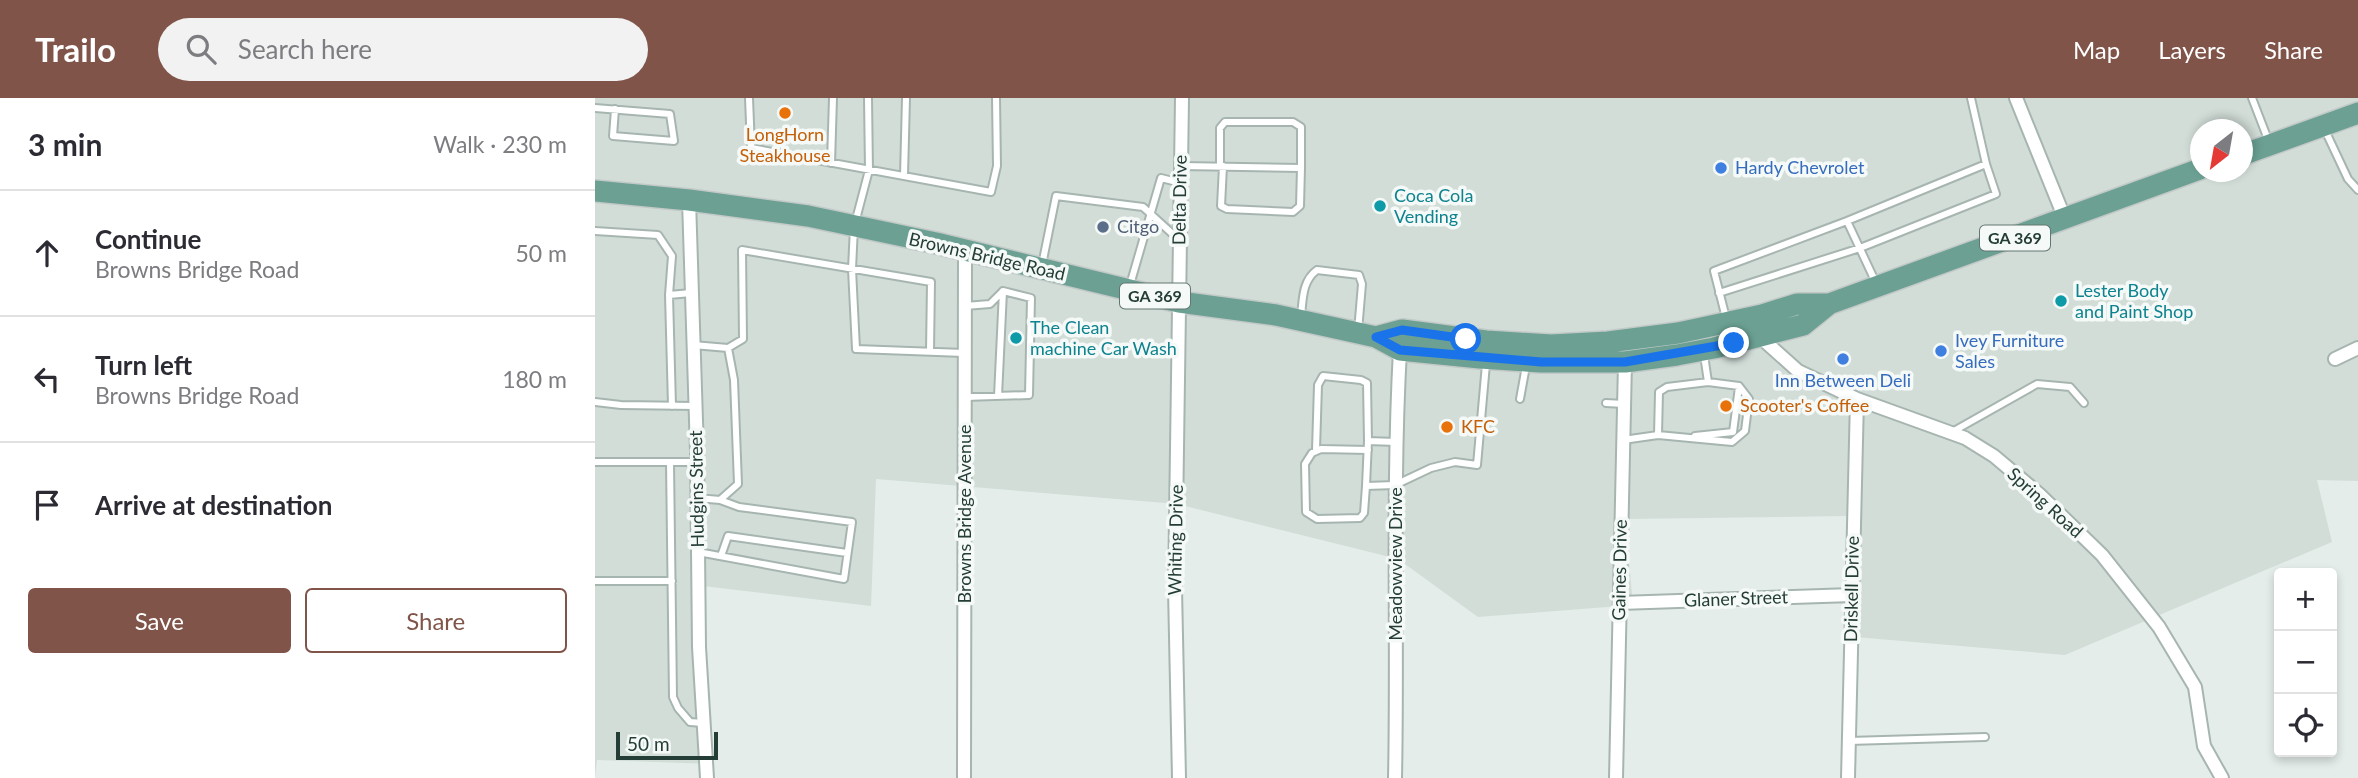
<!DOCTYPE html>
<meta charset="utf-8">
<style>
body{margin:0;font-family:Lato,sans-serif;background:#f2f2f3;color:#2b2b33}
.controls{position:absolute;right:21px;bottom:21px;display:grid;overflow:hidden;border-radius:7px;box-shadow:0 4px 10px #0003}
.controls button{width:63px;height:63px;display:grid;place-items:center;padding:0;border:0;border-bottom:2px solid #e1e1e2;background:#fff;color:#2b2b33;font:35px sans-serif}
.compass{position:absolute;left:1595px;top:21px;width:63px;height:63px;border-radius:50%;background:#fff;box-shadow:0 4px 10px #0003;rotate:211deg}
.scale{position:absolute;left:21px;bottom:18px;width:102px;box-sizing:border-box;padding-left:7px;border:4px solid #243e37;border-top:0;font-size:19px;line-height:24px;white-space:nowrap;color:#243e37;-webkit-text-stroke:5px #f5f9f7;paint-order:stroke}
.stop{position:absolute;width:21px;height:21px;margin:-16px;border:5px solid #1a73e8;border-radius:50%;background:#fff}
.stop.end{background:#1a73e8;border-color:#fff;box-shadow:0 2px 7px #0008}
.list{margin:0;padding:0;list-style:none}
h2{display:flex;justify-content:space-between;align-items:center;height:91px;margin:0;padding:0 28px;font-size:30px}
h2 small{font-size:23px;font-weight:400;color:#7c7c81}
.list li{display:grid;grid-template-columns:46px 1fr auto;gap:21px;align-items:center;box-sizing:border-box;height:126px;padding:0 28px;border-top:2px solid #e1e1e2}
.list b{display:block;font-size:26px;white-space:nowrap}
.list p{margin:0;font-size:23px;white-space:nowrap;color:#7c7c81}
.list em{font-size:23px;font-style:normal;color:#7c7c81}
.actions{display:flex;gap:14px;padding:21px 28px}
.actions a{flex:1;padding:16px 0;border:2px solid #81544a;border-radius:7px;text-align:center;font-size:24px;color:#81544a}
.actions .main{background:#81544a;color:#fff}
.icon{flex:none;width:38px;height:38px;fill:none;stroke:currentColor;stroke-width:2;stroke-linecap:round;stroke-linejoin:round}
.map{position:relative;flex:none;width:1763px;height:680px;overflow:hidden}
header{display:flex;align-items:center;gap:42px;box-sizing:border-box;height:98px;padding:0 35px;background:#81544a;color:#fff}
header strong{font-size:33px}
nav{display:flex;gap:38px;margin-inline-start:auto;font-size:24px}
.search{width:490px;height:63px;background:#f2f2f3;display:flex;align-items:center;gap:18px;box-sizing:border-box;padding:0 24px;border-radius:38px;color:#7c7c81;font-size:26px}
main{display:flex}
aside{flex:1;background:#fff}
.map>svg:first-child{display:block}
.built{fill:#d2ddd8;fill-rule:evenodd}
.lines{fill:none;stroke-linecap:round;stroke-linejoin:round}
.service-casing{stroke:#a7b5b0;stroke-width:10}
.minor-casing{stroke:#a7b5b0;stroke-width:16}
.primary-casing{stroke:#c2c9c7;stroke-width:24}
.service{stroke:#fff;stroke-width:6}
.minor{stroke:#fff;stroke-width:12}
.primary{stroke:#6ba093;stroke-width:21}
.route{stroke:#1a73e8;stroke-width:9}
.food-dot{fill:#e8710a;stroke:#f5f9f7;stroke-width:2.5}
.shop-dot{fill:#3f7fe0;stroke:#f5f9f7;stroke-width:2.5}
.culture-dot{fill:#0f9aa8;stroke:#f5f9f7;stroke-width:2.5}
.service-dot{fill:#5c6f8a;stroke:#f5f9f7;stroke-width:2.5}
.labels{text-anchor:middle;stroke-width:7;stroke-linejoin:round;paint-order:stroke}
.shield{fill:#f5f9f7;stroke:#637671;stroke-width:2}
.shield-label{font-size:16px;font-weight:bold;fill:#243e37}
.food-label{font-size:18px;fill:#c56008;stroke:#f5f9f7;text-anchor:start}
.shop-label{font-size:18px;fill:#366cbe;stroke:#f5f9f7;text-anchor:start}
.culture-label{font-size:18px;fill:#0d838f;stroke:#f5f9f7;text-anchor:start}
.street-label{font-size:18px;fill:#243e37;stroke:#f5f9f7}
.service-label{font-size:18px;fill:#4e5e75;stroke:#f5f9f7;text-anchor:start}
</style>
<header>
<strong>Trailo</strong>
<div class="search"><svg class="icon" aria-label="search" viewBox="0 0 24 24"><circle cx="10" cy="10" r="6"/><path d="M15 15l6 6"/></svg>Search here</div>
<nav><a>Map</a><a>Layers</a><a>Share</a></nav>
</header>
<main>
<aside>
<h2>3 min<small>Walk · 230 m</small></h2>
<ul class="list">
<li><svg class="icon" aria-label="ahead" viewBox="0 0 24 24"><path d="M12 20V5M6 11l6-6 6 6"/></svg><div><b>Continue</b><p>Browns Bridge Road</p></div><em>50 m</em></li>
<li><svg class="icon" aria-label="left" viewBox="0 0 24 24"><path d="M17 20v-9H6M10 6l-5 5 5 5"/></svg><div><b>Turn left</b><p>Browns Bridge Road</p></div><em>180 m</em></li>
<li><svg class="icon" aria-label="arrive" viewBox="0 0 24 24"><path d="M6 21V4h12l-3 4 3 4H6"/></svg><div><b>Arrive at destination</b></div></li>
</ul>
<div class="actions"><a class="main">Save</a><a>Share</a></div>
</aside>
<div class="map">
<svg width="1763" height="680" viewBox="0 0 1763 680">
<rect width="100%" height="100%" fill="#e4ede9"/>
<path class="built" d="M 0,0 L 1763,0 L 1763,383 L 1722,382 L 1737,444 L 1470,557 L 1260,539 L 1254,418 L 1030,421 L 1038,507 L 883,519 L 803,461 L 582,406 L 281,381 L 276,508 L 108,488 L 117,666 L 2,662 L 0,680 ZM 1605,32 L 1647,32 L 1647,74 L 1605,74 Z"/>
<g class="lines">
<g class="service-casing">
<path id="service" d="M 154,0 L 156,50 L 396,94 L 402,68 L 401,0
M 273,0 L 274,72 L 259,129 L 257,171 L 261,251 L 369,255
M 1376,0 L 1391,66
M 1657,0 L 1674,44
M 0,10 L 75,16 L 79,43 L 18,38 L 20,11
M 1729,30 L 1753,81 L 1763,92
M 236,65 L 238,0
M 586,68 L 706,70 L 705,108 L 698,114 L 632,111 L 626,108 L 628,68
M 625,68 L 625,30 L 630,24 L 698,24 L 706,29 L 706,70
M 309,78 L 311,0
M 0,133 L 63,137 L 77,158 L 74,197 L 96,195
M 447,167 L 461,98 L 548,109 L 583,141
M 535,187 L 566,80 L 586,85
M 1124,195 L 1265,150 L 1401,96 L 1391,66 L 1252,123
M 74,197 L 77,308
M 706,218 C 708,201 707,183 722,172 L 764,177 L 767,186 L 763,233
M 1131,220 L 1119,173 L 1252,123 L 1281,185
M 98,247 L 133,250 L 148,241 L 147,152 L 336,184 L 335,253
M 403,298 L 408,193
M 370,299 L 434,297 L 436,200 L 408,193 L 395,206 L 370,208
M 925,301 L 931,268
M 0,304 L 26,307 L 100,308
M 1011,305 L 1029,306
M 1357,334 L 1442,286 L 1475,289 L 1489,305
M 1063,337 L 1064,294 L 1072,289 L 1113,284
M 1100,338 L 1138,334 L 1144,289
M 1028,342 L 1063,337 L 1137,344 L 1150,333 L 1154,301 L 1144,288 L 1113,284 L 1109,257
M 801,344 L 773,343 L 771,388 L 800,387 L 836,370 L 860,364 L 882,367 L 891,266
M 721,352 L 723,287 L 728,278 L 766,282 L 772,285 L 773,343
M 0,364 L 102,364
M 75,364 L 78,599 L 83,610 L 95,624 L 108,625
M 771,388 L 769,415 L 765,420 L 722,421 L 711,414 L 710,366 L 717,355 L 726,351 L 773,352
M 102,400 L 125,402 L 143,386 L 139,282 L 133,250
M 103,454 L 249,481 L 257,424 L 144,409 L 125,402
M 126,458 L 133,438 L 252,455
M 0,483 L 77,483
M 1254,643 L 1390,639"/>
</g>
<g class="minor-casing">
<path id="minor" d="M 1421,0 L 1470,121
M 94,102 L 102,354 L 104,549 L 112,680
M 1164,238 L 1203,273 L 1262,301 L 1370,340 L 1399,358 L 1444,396 L 1507,457 L 1564,529 L 1600,589 L 1609,648 L 1627,680
M 1740,261 L 1763,250
M 1025,505 L 1257,497
M 369,680 L 370,153
M 584,680 L 580,491 L 587,0
M 800,680 C 803,537 797,395 805,252
M 1021,680 L 1030,264
M 1253,680 L 1262,301"/>
</g>
<g class="primary-casing">
<path id="primary" d="M 1647,57 L 1763,15
M 0,93 L 94,102 L 213,118 L 341,145 L 584,204 L 681,217 L 763,235 L 781,239 L 805,252 L 885,260 L 946,264 L 1030,264 L 1082,257 L 1119,250 L 1208,227 L 1234,206
M 781,239 L 807,232 L 891,243 L 956,247 L 1013,244 L 1083,235 L 1167,217 L 1202,206 L 1234,206 L 1605,71"/>
</g>
<use href="#service" class="service"/>
<use href="#minor" class="minor"/>
<use href="#primary" class="primary"/>
</g>
<g class="lines">
<path class="route" d="M 871,241 L 807,232 L 781,239 L 805,252 L 946,264 L 1030,264 L 1139,245"/>
</g>
<g class="food-dot">
<circle cx="190" cy="15" r="7"/>
<circle cx="1131" cy="308" r="7"/>
<circle cx="852" cy="329" r="7"/>
</g>
<g class="shop-dot">
<circle cx="1126" cy="70" r="7"/>
<circle cx="1346" cy="253" r="7"/>
<circle cx="1248" cy="261" r="7"/>
</g>
<g class="culture-dot">
<circle cx="785" cy="108" r="7"/>
<circle cx="1466" cy="203" r="7"/>
<circle cx="421" cy="240" r="7"/>
</g>
<circle class="service-dot" cx="508" cy="129" r="7"/>
<g class="labels">
<g class="shield">
<rect x="1385" y="127.5" width="70" height="25" rx="5"/>
<rect x="525" y="185.5" width="70" height="25" rx="5"/>
</g>
<g class="shield-label">
<text x="1420" y="146">GA 369</text>
<text x="560" y="204">GA 369</text>
</g>
<g class="food-label">
<text x="190" y="43" text-anchor="middle">LongHorn<tspan x="190" dy="21">Steakhouse</tspan></text>
<text x="1145" y="314">Scooter's Coffee</text>
<text x="866" y="335">KFC</text>
</g>
<g class="shop-label">
<text x="1140" y="76">Hardy Chevrolet</text>
<text x="1360" y="249">Ivey Furniture<tspan x="1360" dy="21">Sales</tspan></text>
<text x="1248" y="289" text-anchor="middle">Inn Between Deli</text>
</g>
<g class="culture-label">
<text x="799" y="104">Coca Cola<tspan x="799" dy="21">Vending</tspan></text>
<text x="1480" y="199">Lester Body<tspan x="1480" dy="21">and Paint Shop</tspan></text>
<text x="435" y="236">The Clean<tspan x="435" dy="21">machine Car Wash</tspan></text>
</g>
<g class="street-label">
<text transform="translate(585 102) rotate(-89)" y="6">Delta Drive</text>
<text transform="translate(392 159) rotate(13)" y="6">Browns Bridge Road</text>
<text transform="translate(102 391) rotate(-91)" y="6">Hudgins Street</text>
<text transform="translate(1450 405) rotate(42)" y="6">Spring Road</text>
<text transform="translate(370 416) rotate(-90)" y="6">Browns Bridge Avenue</text>
<text transform="translate(581 442) rotate(-89)" y="6">Whiting Drive</text>
<text transform="translate(801 466) rotate(-90)" y="6">Meadowview Drive</text>
<text transform="translate(1025 472) rotate(-89)" y="6">Gaines Drive</text>
<text transform="translate(1257 491) rotate(-89)" y="6">Driskell Drive</text>
<text transform="translate(1141 501) rotate(-2)" y="6">Glaner Street</text>
</g>
<g class="service-label">
<text x="522" y="135">Citgo</text>
</g>
</g>
</svg>
<div class="controls">
<button>+</button>
<button>−</button>
<button><svg class="icon" aria-label="locate" viewBox="0 0 24 24"><circle cx="12" cy="12" r="6"/><path d="M12 2v4M12 18v4M2 12h4M18 12h4"/></svg></button>
</div>
<svg class="compass" viewBox="-18 -18 36 36"><path d="M0-13l5 13h-10z" fill="#e53935"/><path d="M0 13l5-13h-10z" fill="#7c7c81"/></svg>
<div class="scale">50 m</div>
<div class="stop" style="left:871px;top:241px"></div>
<div class="stop end" style="left:1139px;top:245px"></div>
</div>
</main>
